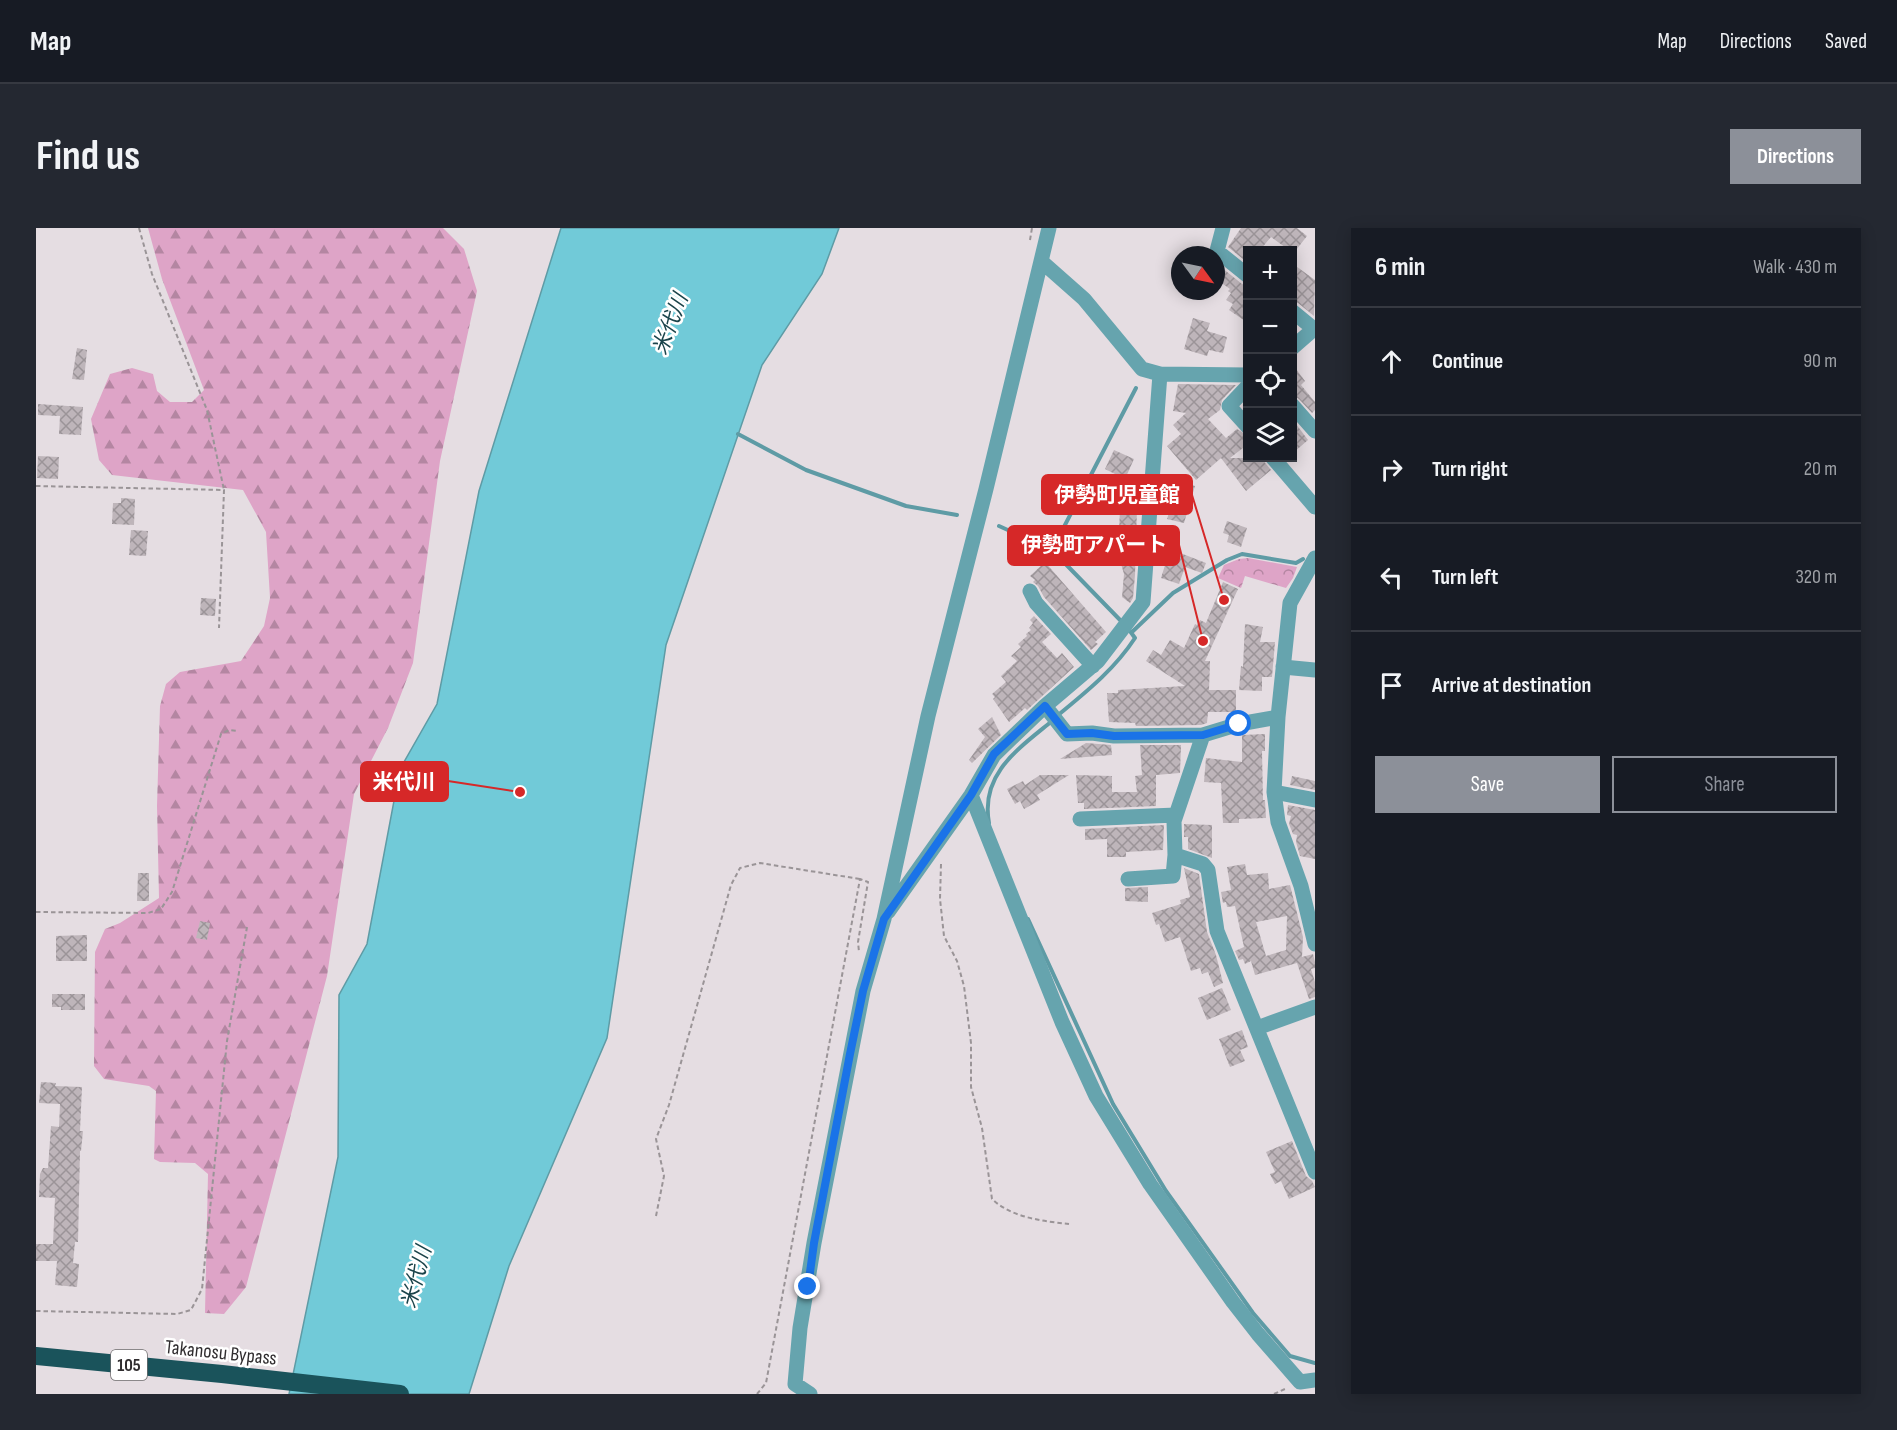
<!DOCTYPE html>
<meta charset="utf-8">
<style>
body{margin:0;font-family:"Sofia Sans Condensed","Noto Sans JP",sans-serif;background:#242831;color:#f1f3f6}
.controls{position:absolute;right:18px;top:18px;display:grid;overflow:hidden;border-radius:0px;box-shadow:0 3px 15px #0003}
.controls button{width:54px;height:54px;display:grid;place-items:center;padding:0;border:0;border-bottom:2px solid #363941;background:#171b24;color:#f1f3f6;font:30px sans-serif}
.compass{position:absolute;left:1135px;top:18px;width:54px;height:54px;border-radius:50%;background:#171b24;box-shadow:0 3px 15px #0003;rotate:123deg}
.stop{position:absolute;width:18px;height:18px;margin:-14px;border:4px solid #1a73e8;border-radius:50%;background:#fff}
.stop.end{background:#1a73e8;border-color:#fff;box-shadow:0 2px 6px #0008}
.list{margin:0;padding:0;list-style:none}
h2{display:flex;justify-content:space-between;align-items:center;height:78px;margin:0;padding:0 24px;font-size:26px}
h2 small{font-size:20px;font-weight:400;color:#9ea1a6}
.list li{display:grid;grid-template-columns:39px 1fr auto;gap:18px;align-items:center;box-sizing:border-box;height:108px;padding:0 24px;border-top:2px solid #363941}
.list b{display:block;font-size:22px;white-space:nowrap}
.list em{font-size:20px;font-style:normal;color:#9ea1a6}
.actions{display:flex;gap:12px;padding:18px 24px}
.actions a{flex:1;padding:14px 0;border:2px solid #8c9099;border-radius:0px;text-align:center;font-size:21px;color:#8c9099}
.actions .main{background:#8c9099;color:#fff}
.icon{flex:none;width:33px;height:33px;fill:none;stroke:currentColor;stroke-width:2;stroke-linecap:round;stroke-linejoin:round}
.map{position:relative;flex:none;width:1279px;height:1166px;overflow:hidden;border-radius:0px}
header{display:flex;align-items:center;gap:36px;box-sizing:border-box;height:84px;padding:0 30px;background:#171b24;border-bottom:2px solid #363941}
header strong{font-size:28px}
nav{display:flex;gap:33px;margin-inline-start:auto;font-size:21px}
.intro{display:flex;align-items:center;justify-content:space-between;box-sizing:border-box;height:144px;padding:0 36px}
h1{margin:0;font-size:42px}
.button{padding:15px 27px;border-radius:0px;background:#8c9099;color:#fff;font-size:21px;font-weight:700}
main{display:flex;gap:36px;padding:0 36px}
aside{flex:1;background:#171b24;border-radius:0px;box-shadow:0 3px 15px #0003}
.map>svg:first-child{display:block}
.forest{fill:url(#forest-firs)}
.park{fill:url(#park-crowns)}
.water{fill:#71cad8;stroke:#5e9ba5;stroke-width:1.5}
.lines{fill:none;stroke-linecap:round;stroke-linejoin:round}
.stream{stroke:#5e9ba5;stroke-width:4}
.building{fill:url(#building-cross-hatch);fill-rule:evenodd}
.path{stroke:#9a9497;stroke-width:2;stroke-dasharray:4.5 3;stroke-linecap:butt}
.minor{stroke:#66a4ae;stroke-width:15}
.highway{stroke:#1a535b;stroke-width:18}
.route{stroke:#1a73e8;stroke-width:8}
.labels{text-anchor:middle;stroke-width:5;stroke-linejoin:round;paint-order:stroke}
.shield{fill:#fff;stroke:#6e6c6d;stroke-width:1.5}
.shield-label{font-size:18px;font-weight:bold;fill:#302d2f}
.street-label{font-size:20px;fill:#302d2f;stroke:#fff}
.water-label{font-size:21px;font-style:italic;fill:#1b444b;stroke:#fff}
.leader{fill:none;stroke:#d62828;stroke-width:2}
.callout-dot{fill:#d62828;stroke:#fff;stroke-width:2}
.callout{fill:#d62828;stroke:#d62828;stroke-width:2}
.callout-label{font-size:21px;text-anchor:middle;font-weight:bold;fill:#fff}
</style>
<header>
<strong>Map</strong>
<nav><a>Map</a><a>Directions</a><a>Saved</a></nav>
</header>
<div class="intro"><h1>Find us</h1><a class="button">Directions</a></div>
<main>
<div class="map">
<svg width="1279" height="1166" viewBox="0 0 1279 1166">
<defs>
<pattern id="forest-firs" width="22" height="20" patternUnits="userSpaceOnUse" patternTransform="scale(1.5)"><rect width="22" height="20" fill="#dea4c7"/><path d="M5 1l3.5 6h-7zM16 11l3.5 6h-7z" fill="#b486a2"/></pattern>
<pattern id="park-crowns" width="20" height="18" patternUnits="userSpaceOnUse" patternTransform="scale(1.5)"><rect width="20" height="18" fill="#dea4c7"/><path d="M2 6a3 3 0 1 1 6 0M12 15a3 3 0 1 1 6 0" fill="none" stroke="#b486a2"/></pattern>
<pattern id="building-cross-hatch" width="8" height="8" patternUnits="userSpaceOnUse" patternTransform="scale(1.5)"><rect width="8" height="8" fill="#beb5ba"/><path d="M0 0l8 8M0 8l8-8" fill="none" stroke="#9b9498"/></pattern>
</defs>
<rect width="100%" height="100%" fill="#e5dde2"/>
<path class="forest" d="M 112,0 L 407,0 L 428,21 L 441,63 L 404,233 L 377,435 L 352,500 L 318,566 L 291,748 L 210,1059 L 188,1086 L 169,1085 L 172,946 L 159,935 L 124,934 L 118,931 L 120,863 L 113,858 L 68,851 L 58,838 L 59,724 L 69,701 L 84,695 L 123,670 L 121,578 L 124,478 L 130,456 L 144,444 L 205,433 L 228,398 L 234,370 L 230,304 L 207,262 L 76,247 L 63,232 L 55,191 L 74,146 L 96,140 L 117,146 L 121,163 L 134,174 L 156,174 L 168,162 L 126,51 Z"/>
<path class="park" d="M 1212,330 L 1261,339 L 1257,350 L 1250,360 L 1209,348 L 1205,360 L 1182,350 L 1188,337 L 1203,331 Z"/>
<path class="water" d="M 525,0 L 803,0 L 786,46 L 726,137 L 630,417 L 571,810 L 473,1038 L 433,1166 L 253,1166 L 302,929 L 303,767 L 331,716 L 364,541 L 401,476 L 443,263 Z"/>
<g class="lines">
<path class="stream" d="M 702,206 L 770,242 L 870,278 L 921,287
M 963,298 L 1016,322 L 1086,394
M 1016,322 L 1100,160
M 1096,404 L 1137,365 L 1191,332 L 1206,326 L 1260,335 L 1267,331
M 1021,488 C 1050,464 1078,442 1099,410 L 1091,399
M 953,595 C 944,546 982,521 1016,493
M 992,691 L 1077,876 L 1130,963 L 1217,1085 L 1254,1128 L 1279,1135"/>
</g>
<path class="building" d="M 1205,0 L 1261,0 L 1271,8 L 1257,26 L 1257,22 L 1253,22 L 1235,9 L 1224,22 L 1212,22 L 1212,35 L 1192,19 Z
M 1180,35 L 1206,56 L 1212,58 L 1212,95 L 1193,82 L 1197,76 L 1190,72 L 1195,65 L 1192,63 L 1194,61 L 1180,51 Z
M 1257,36 L 1279,52 L 1278,88 L 1262,75 L 1257,73 Z
M 1157,90 L 1174,95 L 1171,103 L 1191,109 L 1187,125 L 1173,122 L 1171,128 L 1148,121 Z
M 41,120 L 51,122 L 48,152 L 36,151 Z
M 1257,137 L 1269,153 L 1265,157 L 1279,174 L 1279,182 L 1276,185 L 1263,171 L 1257,167 Z
M 1142,156 L 1200,157 L 1186,172 L 1184,182 L 1172,191 L 1190,210 L 1201,201 L 1212,208 L 1212,216 L 1194,230 L 1225,230 L 1235,242 L 1210,263 L 1185,230 L 1160,252 L 1131,218 L 1145,206 L 1137,197 L 1150,185 L 1137,183 Z
M 2,176 L 47,179 L 45,207 L 23,206 L 24,188 L 2,187 Z
M 1257,192 L 1272,212 L 1257,225 Z
M 1078,222 L 1098,231 L 1089,251 L 1069,241 Z
M 2,228 L 23,229 L 22,251 L 1,250 Z
M 1129,250 L 1159,258 L 1148,295 L 1131,291 L 1139,266 L 1126,262 Z
M 85,270 L 99,271 L 98,297 L 76,296 L 77,275 L 85,275 Z
M 1084,280 L 1101,281 L 1099,347 L 1097,370 L 1094,375 L 1086,369 L 1088,346 L 1082,326 Z
M 1191,293 L 1211,300 L 1205,319 L 1191,314 L 1193,307 L 1187,305 Z
M 95,302 L 112,303 L 110,328 L 93,327 Z
M 1134,321 L 1170,335 L 1166,345 L 1149,339 L 1143,356 L 1125,350 Z
M 1009,334 L 1070,404 L 1059,414 L 1062,416 L 1055,422 L 1008,369 L 1002,358 L 997,354 L 999,352 L 994,348 Z
M 1187,354 L 1202,361 L 1169,433 L 1174,433 L 1173,462 L 1200,462 L 1200,484 L 1172,484 L 1171,495 L 1165,497 L 1100,498 L 1099,495 L 1073,494 L 1071,465 L 1082,465 L 1082,462 L 1149,458 L 1110,433 L 1117,422 L 1125,427 L 1134,412 L 1148,420 L 1159,396 L 1161,397 L 1164,392 L 1170,395 Z
M 165,370 L 180,371 L 179,388 L 164,387 Z
M 998,388 L 1015,406 L 1006,414 L 1021,430 L 1026,425 L 1038,439 L 991,482 L 989,480 L 973,494 L 957,471 L 959,469 L 956,466 L 970,454 L 965,448 L 981,433 L 975,428 L 985,419 L 982,416 L 991,408 L 990,406 L 995,402 L 993,400 L 997,395 L 994,392 Z
M 1209,396 L 1227,399 L 1224,414 L 1239,414 L 1236,449 L 1226,449 L 1226,463 L 1203,462 L 1205,438 L 1207,439 Z
M 956,489 L 965,507 L 936,535 L 933,532 L 949,509 L 942,501 Z
M 1229,506 L 1229,523 L 1226,523 L 1227,572 L 1229,572 L 1230,590 L 1203,591 L 1203,595 L 1187,595 L 1185,555 L 1168,554 L 1170,530 L 1206,534 L 1206,507 Z
M 1050,515 L 1075,517 L 1076,527 L 1024,531 Z
M 1104,517 L 1145,517 L 1144,545 L 1120,547 L 1120,578 L 1048,581 L 1048,575 L 1042,575 L 1040,547 L 1076,548 L 1076,564 L 1101,564 L 1099,548 L 1106,547 Z
M 1004,547 L 1033,547 L 1001,567 L 1004,572 L 988,581 L 984,573 L 979,576 L 971,561 L 987,553 L 989,557 Z
M 1256,548 L 1279,553 L 1279,562 L 1254,557 Z
M 1252,577 L 1279,582 L 1279,631 L 1264,628 L 1260,614 L 1261,607 L 1257,606 L 1253,596 L 1255,588 L 1251,587 Z
M 1148,596 L 1176,597 L 1176,630 L 1152,621 L 1152,609 L 1148,609 Z
M 1128,597 L 1127,622 L 1090,624 L 1090,629 L 1071,629 L 1071,611 L 1049,612 L 1049,601 Z
M 1209,636 L 1211,647 L 1232,645 L 1233,661 L 1254,657 L 1267,709 L 1266,729 L 1277,726 L 1279,734 L 1279,740 L 1275,741 L 1279,754 L 1279,769 L 1273,771 L 1261,735 L 1219,747 L 1215,733 L 1209,736 L 1207,731 L 1203,732 L 1199,723 L 1208,719 L 1199,678 L 1191,679 L 1190,674 L 1187,675 L 1185,664 L 1195,662 L 1191,639 ZM 1251,688 L 1250,722 L 1230,728 L 1220,694 Z
M 1148,640 L 1163,646 L 1171,704 L 1180,727 L 1187,755 L 1178,759 L 1172,744 L 1166,746 L 1164,740 L 1155,743 L 1144,709 L 1129,714 L 1123,696 L 1120,697 L 1116,685 L 1145,676 L 1144,672 L 1154,669 Z
M 102,645 L 113,645 L 113,673 L 101,673 Z
M 1112,659 L 1112,674 L 1089,673 L 1089,660 Z
M 164,693 L 174,695 L 171,712 L 160,710 Z
M 51,707 L 51,733 L 20,733 L 20,708 Z
M 1186,760 L 1195,782 L 1171,792 L 1162,770 Z
M 16,766 L 49,766 L 49,782 L 25,782 L 25,779 L 16,779 Z
M 1206,802 L 1212,819 L 1204,822 L 1209,833 L 1194,839 L 1183,811 Z
M 5,854 L 20,855 L 19,858 L 46,859 L 44,903 L 47,903 L 45,923 L 44,923 L 42,1014 L 39,1014 L 37,1035 L 43,1036 L 41,1059 L 19,1057 L 21,1033 L 0,1033 L 0,1016 L 17,1016 L 19,970 L 3,969 L 4,946 L 7,940 L 12,940 L 15,898 L 23,899 L 24,876 L 3,875 Z
M 1256,913 L 1270,948 L 1276,953 L 1279,959 L 1253,971 L 1245,953 L 1239,956 L 1234,946 L 1239,944 L 1230,924 Z"/>
<g class="lines">
<path class="path" d="M 103,0 L 116,46 L 171,182 L 188,262
M 994,12 L 996,0
M 0,258 L 188,262 L 183,400
M 905,636 L 904,671 L 908,708 L 921,733 L 928,758 L 935,815 L 935,859 L 946,900 L 956,971 C 976,990 1007,993 1033,996
M 0,684 L 112,685 L 125,681 L 136,664 L 185,506 L 193,502 L 201,503
M 620,988 L 628,948 L 620,911 L 633,877 L 695,657 L 704,640 L 724,635 L 824,651
M 0,1083 L 141,1086 L 155,1082 L 166,1061 L 191,813 L 211,699
M 721,1166 L 730,1155 L 824,651 L 832,654 L 822,714 L 823,724
M 1238,1166 L 1251,1160"/>
<path class="minor" d="M 1187,0 L 1181,23 L 1212,48
M 1005,33 L 1048,71 L 1106,141 L 1124,146 L 1212,147
M 1256,83 L 1278,101
M 1256,120 L 1279,100
M 1212,158 L 1193,178 L 1212,199
M 1256,177 L 1279,203
M 1237,230 L 1279,279
M 994,363 L 1000,375 L 1057,438
M 1247,439 L 1279,442
M 1009,478 L 1031,506 L 1056,505 L 1078,508 L 1167,507 L 1203,496 L 1242,489 L 1238,564 L 1242,594 L 1265,658 L 1279,716
M 1242,489 L 1254,375 L 1279,330
M 1167,507 L 1138,593 L 1139,627 L 1167,636 L 1172,642 L 1181,703 L 1279,944
M 1238,564 L 1279,572
M 935,567 L 1026,794 L 1060,868 L 1114,956 L 1197,1074 L 1222,1106 L 1264,1154 L 1279,1152
M 1044,591 L 1140,587
M 1092,651 L 1137,648 L 1139,627
M 852,684 L 935,567 L 958,527 L 1009,478 L 1062,433 L 1107,374 L 1124,146
M 1221,800 L 1279,779
M 774,1166 L 759,1156 L 764,1100 L 778,1015 L 827,763 L 848,691 L 892,488 L 950,261 L 1013,0"/>
<path class="highway" d="M 0,1128 L 186,1146 L 364,1166"/>
</g>
<g class="lines">
<path class="route" d="M 772,1059 L 778,1015 L 814,826 L 827,763 L 848,691 L 935,567 L 958,526 L 1009,478 L 1031,506 L 1056,505 L 1078,508 L 1167,507 L 1203,496"/>
</g>
<g class="labels">
<rect class="shield" x="75" y="1122" width="36" height="30" rx="4.5"/>
<g class="shield-label">
<text x="93" y="1143">105</text>
</g>
<g class="street-label">
<text transform="translate(185 1124) rotate(6)" y="7">Takanosu Bypass</text>
</g>
<g class="water-label">
<text transform="translate(634 96) rotate(-69)" y="7">米代川</text>
<text transform="translate(380 1049) rotate(-75)" y="7">米代川</text>
</g>
</g>
<path class="leader" d="M1188 372L1156 267M1167 413L1143 317M484 564L412 553"/>
<g class="callout-dot">
<circle cx="1188" cy="372" r="6"/>
<circle cx="1167" cy="413" r="6"/>
<circle cx="484" cy="564" r="6"/>
</g>
<g class="callout">
<rect x="1006" y="247" width="150" height="39" rx="6"/>
<rect x="972" y="298" width="171" height="39" rx="6"/>
<rect x="325" y="534" width="87" height="39" rx="6"/>
</g>
<g class="callout-label">
<text x="1081" y="274">伊勢町児童館</text>
<text x="1058" y="324">伊勢町アパート</text>
<text x="368" y="561">米代川</text>
</g>
</svg>
<div class="controls">
<button>+</button>
<button>−</button>
<button><svg class="icon" aria-label="locate" viewBox="0 0 24 24"><circle cx="12" cy="12" r="6"/><path d="M12 2v4M12 18v4M2 12h4M18 12h4"/></svg></button>
<button><svg class="icon" aria-label="layers" viewBox="0 0 24 24"><path d="M12 4l9 5-9 5-9-5zM3 14l9 5 9-5"/></svg></button>
</div>
<svg class="compass" viewBox="-18 -18 36 36"><path d="M0-13l5 13h-10z" fill="#e53935"/><path d="M0 13l5-13h-10z" fill="#9ea1a6"/></svg>
<div class="stop" style="left:1203px;top:496px"></div>
<div class="stop end" style="left:772px;top:1059px"></div>
</div>
<aside>
<h2>6 min<small>Walk · 430 m</small></h2>
<ul class="list">
<li><svg class="icon" aria-label="ahead" viewBox="0 0 24 24"><path d="M12 20V5M6 11l6-6 6 6"/></svg><div><b>Continue</b></div><em>90 m</em></li>
<li><svg class="icon" aria-label="right" viewBox="0 0 24 24"><path d="M7 20v-9h11M14 6l5 5-5 5"/></svg><div><b>Turn right</b></div><em>20 m</em></li>
<li><svg class="icon" aria-label="left" viewBox="0 0 24 24"><path d="M17 20v-9H6M10 6l-5 5 5 5"/></svg><div><b>Turn left</b></div><em>320 m</em></li>
<li><svg class="icon" aria-label="arrive" viewBox="0 0 24 24"><path d="M6 21V4h12l-3 4 3 4H6"/></svg><div><b>Arrive at destination</b></div></li>
</ul>
<div class="actions"><a class="main">Save</a><a>Share</a></div>
</aside>
</main>
